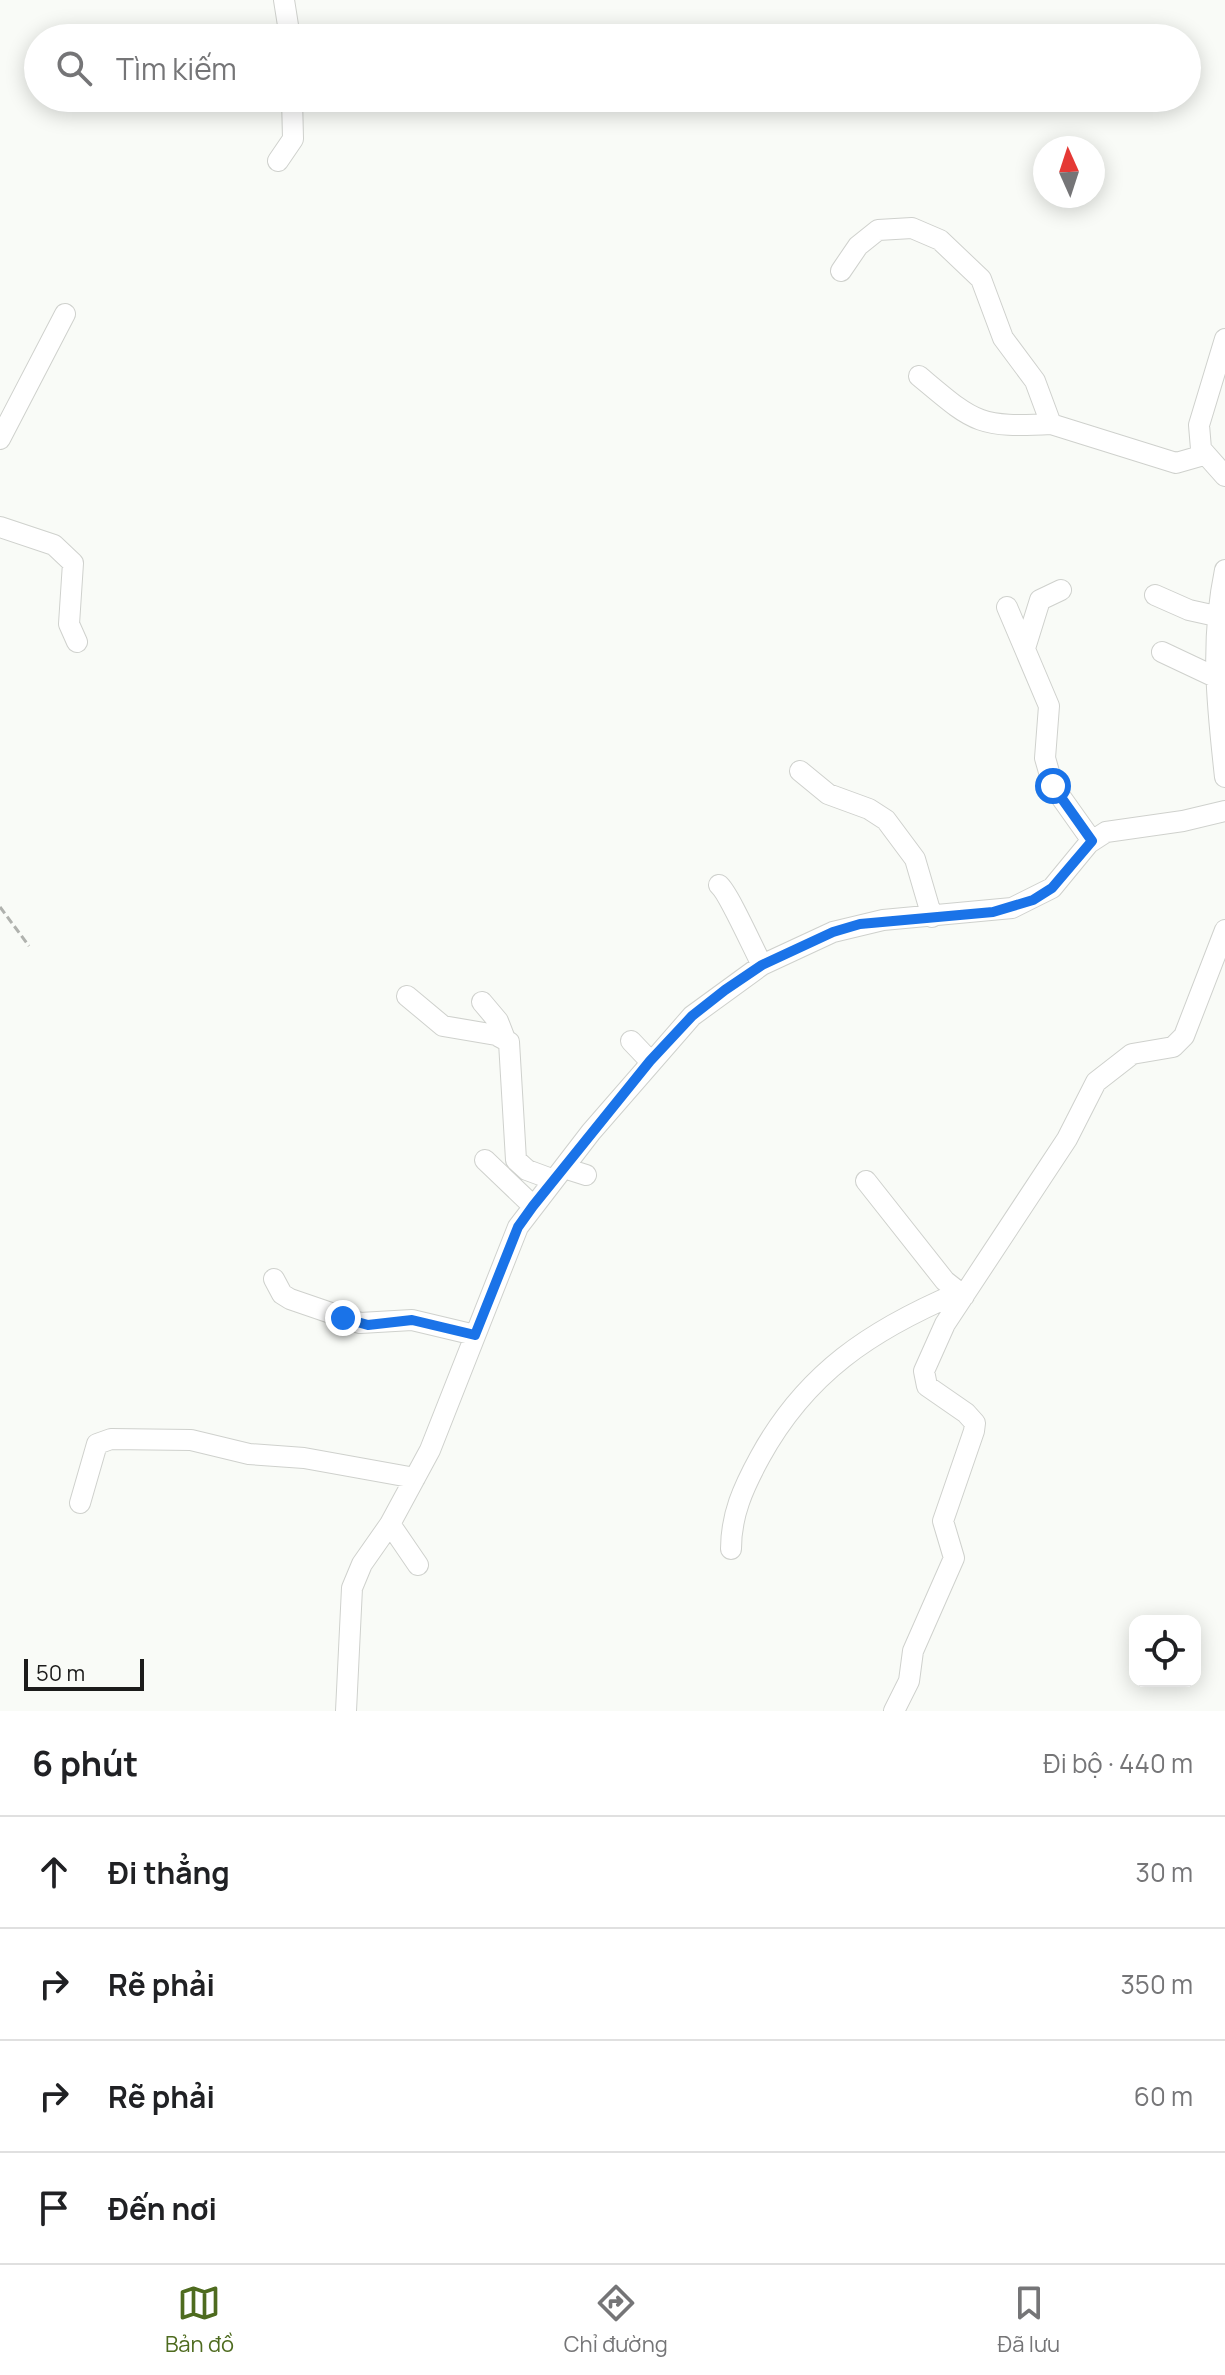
<!DOCTYPE html>
<html lang="vi">
<meta charset="utf-8">
<style>
body{margin:0;font-family:Manrope,sans-serif;background:#f2f2f2;color:#202124}
.controls{position:absolute;right:24px;bottom:24px;display:grid;overflow:hidden;border-radius:16px;box-shadow:0 4px 20px #0003}
.controls button{width:72px;height:72px;display:grid;place-items:center;padding:0;border:0;border-bottom:2px solid #e0e0e0;background:#fff;color:#202124;font:40px sans-serif}
.compass{position:absolute;left:1033px;top:136px;width:72px;height:72px;border-radius:50%;background:#fff;box-shadow:0 4px 20px #0003;rotate:357deg}
.scale{position:absolute;left:24px;bottom:20px;width:120px;box-sizing:border-box;padding-left:8px;border:4px solid #1c1c1b;border-top:0;font-size:22px;line-height:28px;white-space:nowrap;color:#1c1c1b;-webkit-text-stroke:6px #f9fbf7;paint-order:stroke}
.stop{position:absolute;width:24px;height:24px;margin:-18px;border:6px solid #1a73e8;border-radius:50%;background:#fff}
.stop.end{background:#1a73e8;border-color:#fff;box-shadow:0 2px 8px #0008}
.list{margin:0;padding:0;list-style:none}
h2{display:flex;justify-content:space-between;align-items:center;height:104px;margin:0;padding:0 32px;font-size:34px}
h2 small{font-size:26px;font-weight:400;color:#757577}
.list li{display:grid;grid-template-columns:52px 1fr auto;gap:24px;align-items:center;box-sizing:border-box;height:112px;padding:0 32px;border-top:2px solid #e0e0e0}
.list b{display:block;font-size:30px;white-space:nowrap}
.list em{font-size:26px;font-style:normal;color:#757577}
.icon{flex:none;width:44px;height:44px;fill:none;stroke:currentColor;stroke-width:2;stroke-linecap:round;stroke-linejoin:round}
.map{position:relative;flex:none;width:1225px;height:1711px;overflow:hidden}
.search{position:absolute;background:#fff;box-shadow:0 4px 20px #0003;left:24px;right:24px;top:24px;height:88px;display:flex;align-items:center;gap:20px;box-sizing:border-box;padding:0 28px;border-radius:44px;color:#757577;font-size:30px}
.sheet{height:552px;background:#fff}
nav{display:flex;justify-content:space-around;align-items:center;box-sizing:border-box;height:112px;border-top:2px solid #e0e0e0;background:#fff;font-size:22px;color:#757577}
nav a{display:grid;justify-items:center;gap:4px}
nav .on{color:#4e6b1f}
.map>svg:first-child{display:block}
.lines{fill:none;stroke-linecap:round;stroke-linejoin:round}
.minor-casing{stroke:#cfd1cd;stroke-width:22}
.path{stroke:#b0b2ae;stroke-width:3;stroke-dasharray:8 4;stroke-linecap:butt}
.minor{stroke:#fff;stroke-width:20}
.route{stroke:#1a73e8;stroke-width:10}
</style>
<div class="map">
<svg width="1225" height="1711" viewBox="0 0 1225 1711">
<rect width="100%" height="100%" fill="#f9fbf7"/>
<g class="lines">
<g class="minor-casing">
<path id="minor" d="M 284,0 L 290,38
M 278,161 L 293,139 L 292,98
M 841,271 L 858,246 L 878,230 L 912,228 L 940,240 L 981,279 L 1003,338 L 1035,381 L 1051,424 L 1176,463 L 1204,455
M 1225,339 L 1199,425 L 1201,449 L 1225,476
M 919,376 C 974,422 977,428 1051,424
M 0,439 L 65,314
M 0,527 L 54,545 L 73,563 L 69,624 L 77,642
M 1225,570 C 1210,643 1217,704 1225,777
M 1155,595 L 1189,610 L 1216,616
M 1007,607 L 1049,706 L 1045,758 L 1053,786 L 1092,841
M 1026,645 L 1040,600 L 1061,590
M 1162,652 L 1215,677
M 800,771 L 828,794 L 869,809 L 886,820 L 915,859 L 932,917
M 719,885 C 728,892 754,950 762,965
M 407,996 L 443,1026 L 496,1035 L 509,1042 L 516,1160 L 527,1170 L 554,1180
M 482,1002 L 498,1021 L 505,1039
M 631,1041 L 650,1061
M 485,1160 L 533,1206
M 564,1168 L 586,1175
M 866,1181 L 945,1281 L 964,1296
M 274,1279 L 282,1294 L 290,1299 L 360,1323 L 412,1320 L 475,1335
M 80,1503 L 97,1444 L 111,1439 L 191,1440 L 249,1454 L 304,1458 L 415,1478
M 390,1524 L 418,1565
M 731,1549 C 731,1515 743,1488 760,1457 C 806,1373 871,1330 958,1293
M 346,1711 L 352,1588 L 362,1564 L 390,1524 L 430,1450 L 518,1227 L 591,1132 L 692,1016 L 762,965 L 833,932 L 883,920 L 1012,908 L 1052,888 L 1089,843 L 1106,832 L 1183,821 L 1225,811
M 894,1711 L 909,1681 L 913,1651 L 954,1558 L 943,1521 L 974,1431 L 975,1423 L 966,1413 L 927,1386 L 924,1371 L 945,1324 L 1067,1139 L 1096,1082 L 1132,1054 L 1173,1047 L 1184,1036 L 1225,930"/>
</g>
<path class="path" d="M 0,907 L 29,946"/>
<use href="#minor" class="minor"/>
</g>
<g class="lines">
<path class="route" d="M 343,1318 L 368,1325 L 412,1320 L 475,1335 L 518,1227 L 533,1206 L 650,1061 L 692,1016 L 725,990 L 762,965 L 833,932 L 860,924 L 993,912 L 1033,900 L 1052,888 L 1092,841 L 1053,786"/>
</g>
</svg>
<div class="controls">
<button><svg class="icon" aria-label="locate" viewBox="0 0 24 24"><circle cx="12" cy="12" r="6"/><path d="M12 2v4M12 18v4M2 12h4M18 12h4"/></svg></button>
</div>
<svg class="compass" viewBox="-18 -18 36 36"><path d="M0-13l5 13h-10z" fill="#e53935"/><path d="M0 13l5-13h-10z" fill="#757577"/></svg>
<div class="scale">50 m</div>
<div class="stop" style="left:1053px;top:786px"></div>
<div class="stop end" style="left:343px;top:1318px"></div>
<div class="search"><svg class="icon" aria-label="search" viewBox="0 0 24 24"><circle cx="10" cy="10" r="6"/><path d="M15 15l6 6"/></svg>Tìm kiếm</div>
</div>
<section class="sheet">
<h2>6 phút<small>Đi bộ · 440 m</small></h2>
<ul class="list">
<li><svg class="icon" aria-label="ahead" viewBox="0 0 24 24"><path d="M12 20V5M6 11l6-6 6 6"/></svg><div><b>Đi thẳng</b></div><em>30 m</em></li>
<li><svg class="icon" aria-label="right" viewBox="0 0 24 24"><path d="M7 20v-9h11M14 6l5 5-5 5"/></svg><div><b>Rẽ phải</b></div><em>350 m</em></li>
<li><svg class="icon" aria-label="right" viewBox="0 0 24 24"><path d="M7 20v-9h11M14 6l5 5-5 5"/></svg><div><b>Rẽ phải</b></div><em>60 m</em></li>
<li><svg class="icon" aria-label="arrive" viewBox="0 0 24 24"><path d="M6 21V4h12l-3 4 3 4H6"/></svg><div><b>Đến nơi</b></div></li>
</ul>
</section>
<nav>
<a class="on"><svg class="icon" aria-label="map" viewBox="0 0 24 24"><path d="M3 6l6-2 6 2 6-2v14l-6 2-6-2-6 2zM9 4v14M15 6v14"/></svg>Bản đồ</a>
<a><svg class="icon" aria-label="directions" viewBox="0 0 24 24"><path d="M12 3l9 9-9 9-9-9zM9 14v-3h6M13 9l2 2-2 2"/></svg>Chỉ đường</a>
<a><svg class="icon" aria-label="saved" viewBox="0 0 24 24"><path d="M7 4h10v16l-5-4-5 4z"/></svg>Đã lưu</a>
</nav>
